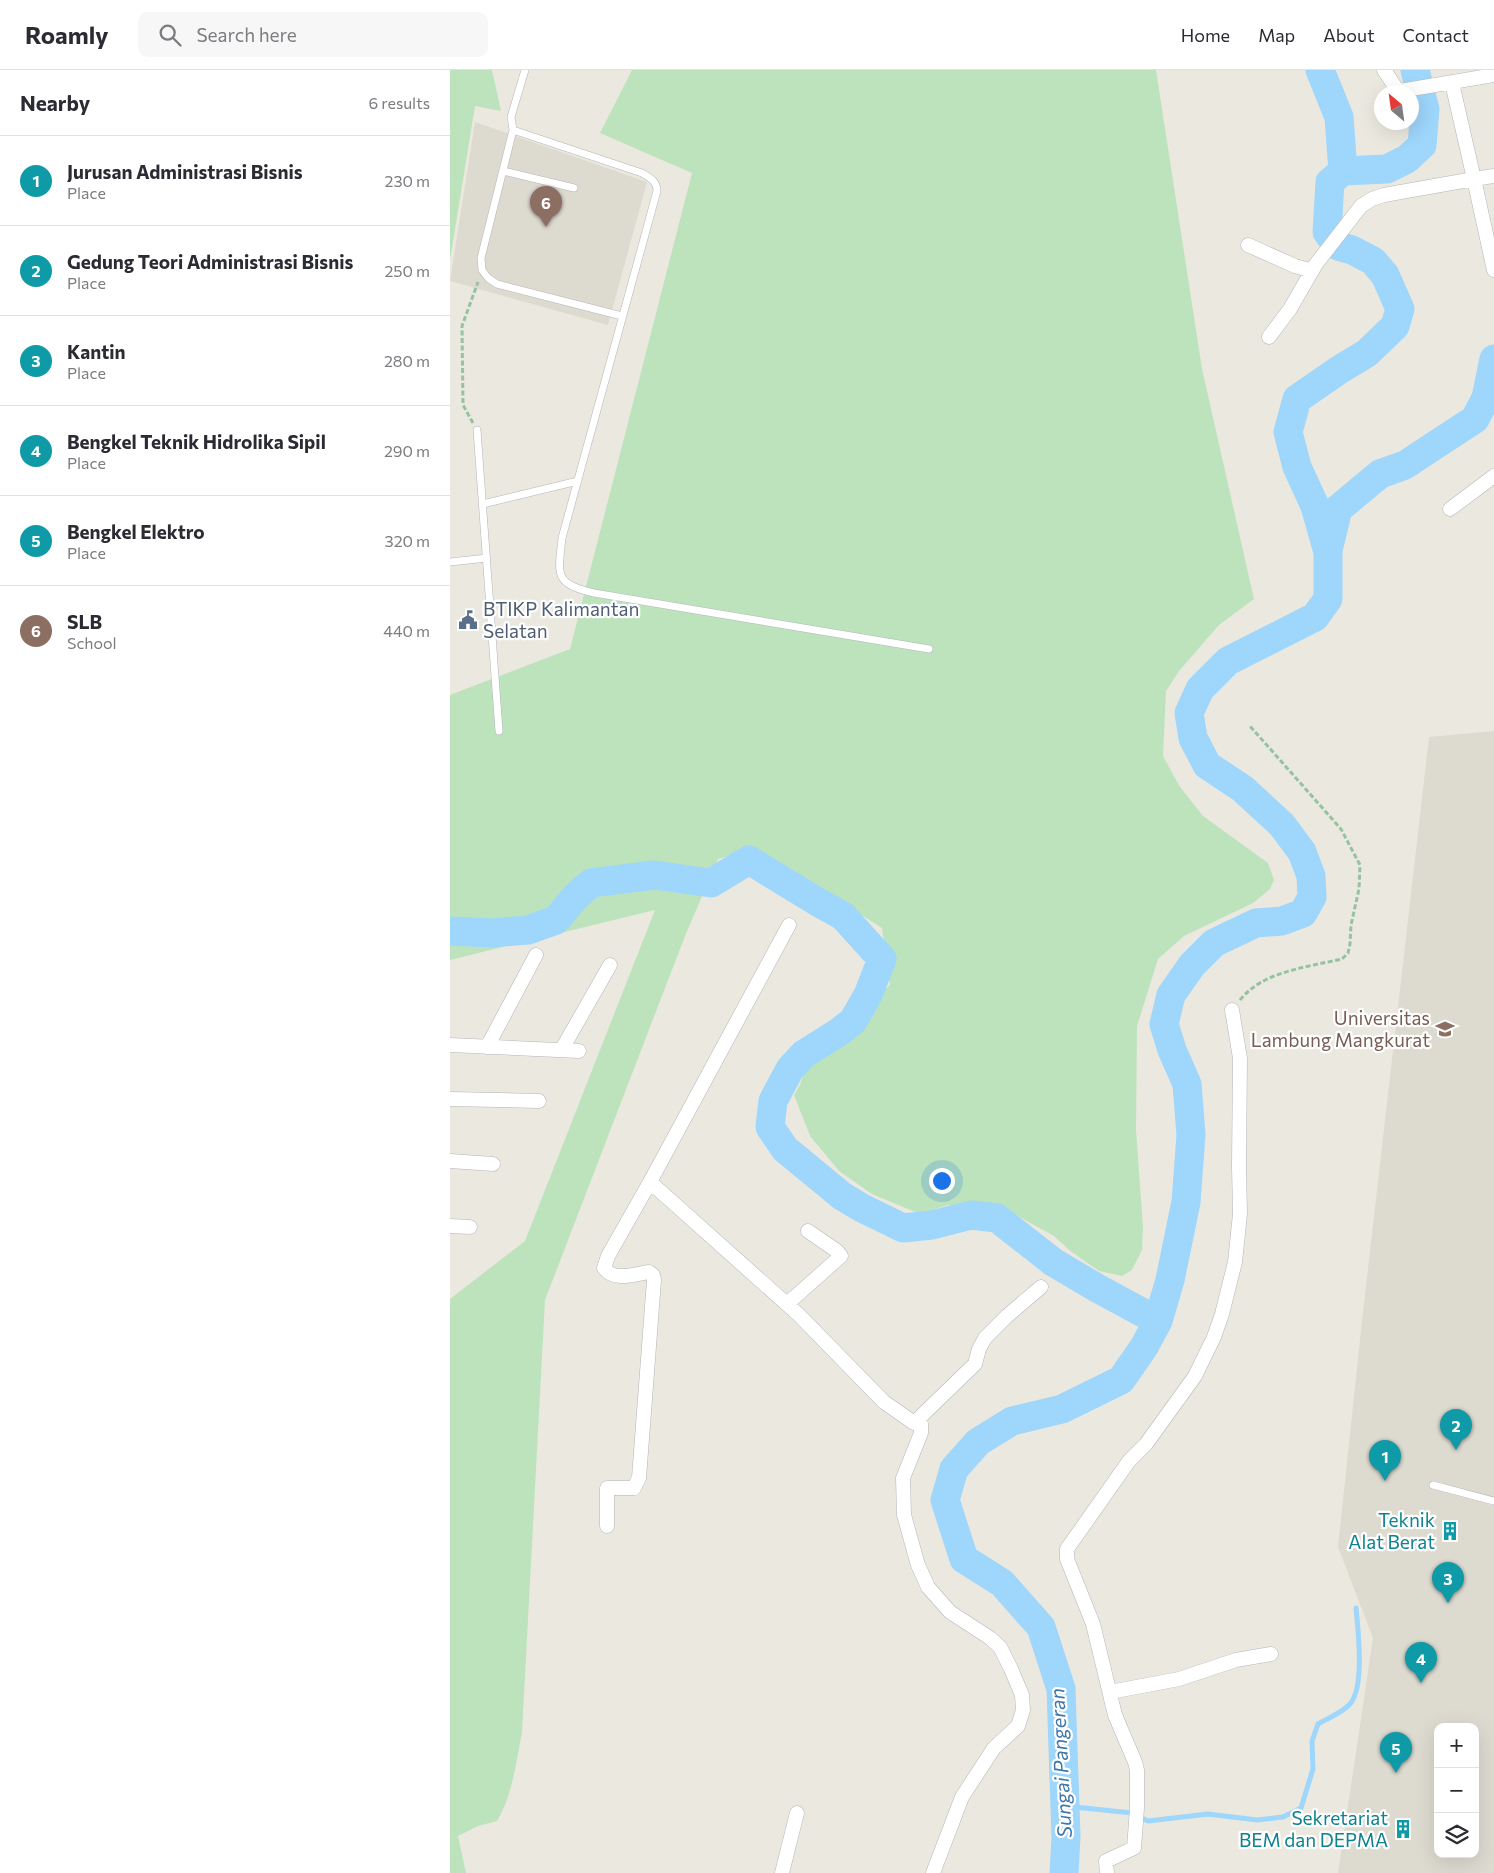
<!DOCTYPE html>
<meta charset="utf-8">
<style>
body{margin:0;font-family:Commissioner,sans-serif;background:#f7f7f7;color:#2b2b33}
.controls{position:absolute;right:15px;bottom:15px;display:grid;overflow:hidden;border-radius:10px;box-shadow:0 5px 20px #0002}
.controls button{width:45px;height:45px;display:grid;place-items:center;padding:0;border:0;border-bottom:1px solid #e1e1e2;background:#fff;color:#2b2b33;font:25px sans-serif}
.compass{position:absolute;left:924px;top:15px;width:45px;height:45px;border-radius:50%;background:#fff;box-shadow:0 5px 20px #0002;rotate:331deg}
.you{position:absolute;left:491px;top:1110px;width:18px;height:18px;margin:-12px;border:4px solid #fff;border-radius:50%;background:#1a73e8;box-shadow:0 0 0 8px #1a73e833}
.badge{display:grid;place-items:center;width:32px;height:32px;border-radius:50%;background:#e3372d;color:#fff;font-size:16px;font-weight:700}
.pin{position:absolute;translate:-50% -41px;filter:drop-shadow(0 1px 2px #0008)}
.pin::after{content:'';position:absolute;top:26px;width:18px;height:15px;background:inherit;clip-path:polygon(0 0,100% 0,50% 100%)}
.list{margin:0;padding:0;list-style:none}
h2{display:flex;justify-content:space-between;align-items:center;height:65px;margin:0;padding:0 20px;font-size:21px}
h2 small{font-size:16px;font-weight:400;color:#7c7c81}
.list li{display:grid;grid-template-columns:32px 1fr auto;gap:15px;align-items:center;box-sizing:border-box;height:90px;padding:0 20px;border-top:1px solid #e1e1e2}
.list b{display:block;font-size:19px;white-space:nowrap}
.list p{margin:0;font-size:16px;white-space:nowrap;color:#7c7c81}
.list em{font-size:16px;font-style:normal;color:#7c7c81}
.icon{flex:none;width:28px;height:28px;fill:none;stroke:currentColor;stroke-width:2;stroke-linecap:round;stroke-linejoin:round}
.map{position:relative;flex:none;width:1044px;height:1803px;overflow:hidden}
header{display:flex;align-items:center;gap:30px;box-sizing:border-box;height:70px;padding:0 25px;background:#fff;border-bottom:1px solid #e1e1e2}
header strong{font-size:24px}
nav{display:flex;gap:28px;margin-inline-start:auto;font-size:18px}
.search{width:350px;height:45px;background:#f7f7f7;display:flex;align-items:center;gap:12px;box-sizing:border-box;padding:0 18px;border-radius:10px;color:#7c7c81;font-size:19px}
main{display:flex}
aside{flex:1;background:#fff}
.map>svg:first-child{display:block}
.education{fill:#dddad0;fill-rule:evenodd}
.green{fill:#bde3bc}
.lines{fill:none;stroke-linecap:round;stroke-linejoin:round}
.stream{stroke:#9ed6fc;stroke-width:5}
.river{stroke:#9ed6fc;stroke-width:29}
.service-casing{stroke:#b2b6ba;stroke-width:8}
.minor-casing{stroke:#b2b6ba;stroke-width:15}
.path{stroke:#95c3a1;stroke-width:3;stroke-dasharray:5 2.5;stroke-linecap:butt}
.service{stroke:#fff;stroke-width:7}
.minor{stroke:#fff;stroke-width:14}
.labels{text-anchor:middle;stroke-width:4.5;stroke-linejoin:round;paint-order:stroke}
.service-label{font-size:19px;fill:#4e5e75;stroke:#fff;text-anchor:start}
.education-label{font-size:19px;fill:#785e54;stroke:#fff;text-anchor:end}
.culture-label{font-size:19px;fill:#0d838f;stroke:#fff;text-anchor:end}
.water-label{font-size:20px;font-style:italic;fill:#3e77ac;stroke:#fff}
</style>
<header>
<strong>Roamly</strong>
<div class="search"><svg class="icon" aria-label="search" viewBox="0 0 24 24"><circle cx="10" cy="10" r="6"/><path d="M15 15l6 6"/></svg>Search here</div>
<nav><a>Home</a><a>Map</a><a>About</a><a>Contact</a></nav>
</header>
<main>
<aside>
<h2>Nearby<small>6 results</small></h2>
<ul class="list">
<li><span class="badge" style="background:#0f9aa8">1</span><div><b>Jurusan Administrasi Bisnis</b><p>Place</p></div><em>230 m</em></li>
<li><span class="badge" style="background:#0f9aa8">2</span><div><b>Gedung Teori Administrasi Bisnis</b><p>Place</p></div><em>250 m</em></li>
<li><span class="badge" style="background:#0f9aa8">3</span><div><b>Kantin</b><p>Place</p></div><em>280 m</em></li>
<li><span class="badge" style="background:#0f9aa8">4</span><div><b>Bengkel Teknik Hidrolika Sipil</b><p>Place</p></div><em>290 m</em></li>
<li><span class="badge" style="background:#0f9aa8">5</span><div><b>Bengkel Elektro</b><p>Place</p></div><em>320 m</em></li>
<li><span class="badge" style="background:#8d6e63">6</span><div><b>SLB</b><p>School</p></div><em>440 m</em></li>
</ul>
</aside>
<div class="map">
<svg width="1044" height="1803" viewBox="0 0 1044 1803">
<rect width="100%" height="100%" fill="#ebe8df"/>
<path class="education" d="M 25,52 L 197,112 L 158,255 L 0,211 Z
M 1044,661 L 1044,1803 L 888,1803 L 923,1568 L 888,1477 L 912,1251 L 979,667 ZM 988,1657 L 1025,1657 L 1025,1784 L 988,1784 Z"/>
<path class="green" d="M 0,0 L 42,0 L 51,41 L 25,36 L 0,190 Z
M 182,0 L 706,0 L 752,299 L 804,529 L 769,555 L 729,601 L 716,621 L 713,686 L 730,717 L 753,746 L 818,793 L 824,810 L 820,819 L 803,833 L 734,866 L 708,889 L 687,956 L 686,1060 L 693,1158 L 692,1180 L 682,1200 L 672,1206 L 649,1201 L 619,1180 L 604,1166 L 550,1136 L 498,1135 L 470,1144 L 422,1124 L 389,1101 L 360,1066 L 344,1025 L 350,1015 L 356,996 L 440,915 L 432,858 L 306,779 L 268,789 L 235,866 L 95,1230 L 72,1662 C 66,1692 63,1724 47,1751 L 28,1756 L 8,1766 L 16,1803 L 0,1803 L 0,1229 L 75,1171 L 205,840 L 0,890 L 0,625 L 120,579 L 242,103 L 150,63 Z"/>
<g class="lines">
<path class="stream" d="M 615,1736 L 682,1743 L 698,1751 L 758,1744 L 807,1750 L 833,1747 L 851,1738 L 863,1699 L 862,1671 L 868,1654 C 878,1648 892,1643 900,1634 C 915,1617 908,1560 906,1538"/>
<path class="river" d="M 870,0 L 889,47 L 893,101
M 893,101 L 937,99 L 957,89 L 972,75 L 975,39 L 965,0
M 878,480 L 888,439 L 930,404 L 955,395 L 1025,349 L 1036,328 L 1044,289
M 0,861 L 42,863 L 78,860 L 106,850 L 126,826 L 141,813 L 204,805 L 261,813 L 299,790 L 366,831 L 393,846 L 432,889 L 418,925 L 403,951 L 389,962 L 354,984 L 340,999 L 323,1031 L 320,1057 L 335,1079 L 392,1126 L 412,1138 L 453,1158 L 482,1155 L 521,1145 L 547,1148 L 603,1192 L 647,1218 L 708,1251
M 614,1803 L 616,1767 L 611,1619 L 591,1557 L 552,1513 L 514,1489 L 495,1430 L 504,1399 L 528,1372 L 562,1351 L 612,1339 L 671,1310 L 694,1277 L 708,1251 L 720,1210 L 736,1132 L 741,1065 L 737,1014 L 722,980 L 714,954 L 721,925 L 742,895 L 764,873 L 806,853 L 832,851 L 853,843 L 862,827 L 861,806 L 852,782 L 832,755 L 793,719 L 757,695 L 743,668 L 739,643 L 750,619 L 778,591 L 865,547 L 878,529 L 878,482 L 865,436 L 847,397 L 838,362 L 847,329 L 889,300 L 917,283 L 945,256 L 950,239 L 935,205 L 923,191 L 902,180 L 888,176 L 877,162 L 880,112 L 893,101"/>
<g class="service-casing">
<path id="service" d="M 75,0 L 61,47 L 63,60 L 192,103 C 200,108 207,111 207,121 L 112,468 C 108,505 104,514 144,523 L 479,579
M 63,60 L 31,188 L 32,200 L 38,208 L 47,214 L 172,246
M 53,101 L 124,118
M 27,360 L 49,661
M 33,434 L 128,411
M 0,492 L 37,488
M 983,1415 L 1044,1431"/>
</g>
<g class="minor-casing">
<path id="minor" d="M 934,0 L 946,18 L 950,21 L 1044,5
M 1002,13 L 1024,109 L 1044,106
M 798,175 L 845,196 L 862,201
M 819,267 L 840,239 L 866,194 L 911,136 L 922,129 L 934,125 L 1024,109 L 1044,200
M 1000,439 L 1044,406
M 339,855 L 200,1112 L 349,1245 L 434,1332 L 464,1353 L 471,1354 L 471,1363 L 453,1408 L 454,1445 L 468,1495 L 478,1517 L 500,1542 L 540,1568 L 550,1577 L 561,1599 L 572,1625 L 573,1640 L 568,1656 L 544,1678 L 512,1727 L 483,1803
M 0,975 L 129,981
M 37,977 L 86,885
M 112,979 L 160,895
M 0,1029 L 89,1031
M 0,1091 L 43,1094
M 0,1156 L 20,1157
M 337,1234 L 391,1186 L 387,1181 L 358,1161
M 464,1353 L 525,1294 L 529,1279 L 535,1268 L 557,1246 L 591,1217
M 157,1456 L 157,1418 L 184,1418 L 189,1408 L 204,1210 L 203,1205 L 199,1202 C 185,1204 164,1212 154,1198 L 158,1186 L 200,1112
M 660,1622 L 729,1609 L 786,1590 L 821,1584
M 332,1803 L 347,1743
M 657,1803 L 656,1791 L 684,1778 L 687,1738 L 687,1700 L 685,1692 L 665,1645 L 643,1554 L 617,1489 L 617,1479 L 679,1391 L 696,1374 L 745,1306 L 764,1267 L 772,1244 L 785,1192 L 790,1144 L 789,1096 L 790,988 L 782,940"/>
</g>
<path class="path" d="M 23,353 L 13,335 L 12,256 L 28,212
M 790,930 C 813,901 858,897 892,889 L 898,883 L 900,874 L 901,855 L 909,819 L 910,795 L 891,759 L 799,655"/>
<use href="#service" class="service"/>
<use href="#minor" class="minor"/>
</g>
<defs>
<g id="civic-bare" transform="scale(1.5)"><path d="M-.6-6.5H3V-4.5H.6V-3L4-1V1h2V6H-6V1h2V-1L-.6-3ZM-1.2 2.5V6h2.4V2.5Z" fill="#5c6f8a" stroke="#fff" stroke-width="2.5" paint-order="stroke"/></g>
<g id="university-bare" transform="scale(1.5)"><path d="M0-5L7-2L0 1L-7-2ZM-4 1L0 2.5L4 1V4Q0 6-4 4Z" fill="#8d6e63" stroke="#fff" stroke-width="2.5" paint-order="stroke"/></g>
<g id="building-bare" transform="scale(1.5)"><path d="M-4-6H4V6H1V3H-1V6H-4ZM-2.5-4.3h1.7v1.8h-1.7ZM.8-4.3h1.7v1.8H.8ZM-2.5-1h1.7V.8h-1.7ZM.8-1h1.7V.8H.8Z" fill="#0f9aa8" stroke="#fff" stroke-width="2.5" paint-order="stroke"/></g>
</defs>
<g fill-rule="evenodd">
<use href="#civic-bare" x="18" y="550"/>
<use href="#university-bare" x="995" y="959"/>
<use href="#building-bare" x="1000" y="1461"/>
<use href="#building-bare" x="953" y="1759"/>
</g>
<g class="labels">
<g class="service-label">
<text x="33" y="546">BTIKP Kalimantan<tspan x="33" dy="22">Selatan</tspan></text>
</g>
<g class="education-label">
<text x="980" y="955">Universitas<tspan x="980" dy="22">Lambung Mangkurat</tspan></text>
</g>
<g class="culture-label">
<text x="985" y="1457">Teknik<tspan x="985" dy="22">Alat Berat</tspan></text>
<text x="938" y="1755">Sekretariat<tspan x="938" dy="22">BEM dan DEPMA</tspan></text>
</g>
<g class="water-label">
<text transform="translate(611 1693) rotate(-93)" y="7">Sungai Pangeran</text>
</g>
</g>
</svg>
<div class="controls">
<button>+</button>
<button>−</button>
<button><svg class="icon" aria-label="layers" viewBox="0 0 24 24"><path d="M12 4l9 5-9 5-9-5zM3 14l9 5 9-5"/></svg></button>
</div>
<svg class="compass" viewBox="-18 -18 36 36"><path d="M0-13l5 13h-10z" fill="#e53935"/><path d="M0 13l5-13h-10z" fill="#7c7c81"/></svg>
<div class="you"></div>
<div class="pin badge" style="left:935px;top:1411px;background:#0f9aa8">1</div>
<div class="pin badge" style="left:1006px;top:1380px;background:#0f9aa8">2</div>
<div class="pin badge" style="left:998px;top:1533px;background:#0f9aa8">3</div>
<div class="pin badge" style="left:971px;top:1613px;background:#0f9aa8">4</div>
<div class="pin badge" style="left:946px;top:1703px;background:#0f9aa8">5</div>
<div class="pin badge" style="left:96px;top:157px;background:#8d6e63">6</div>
</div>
</main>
